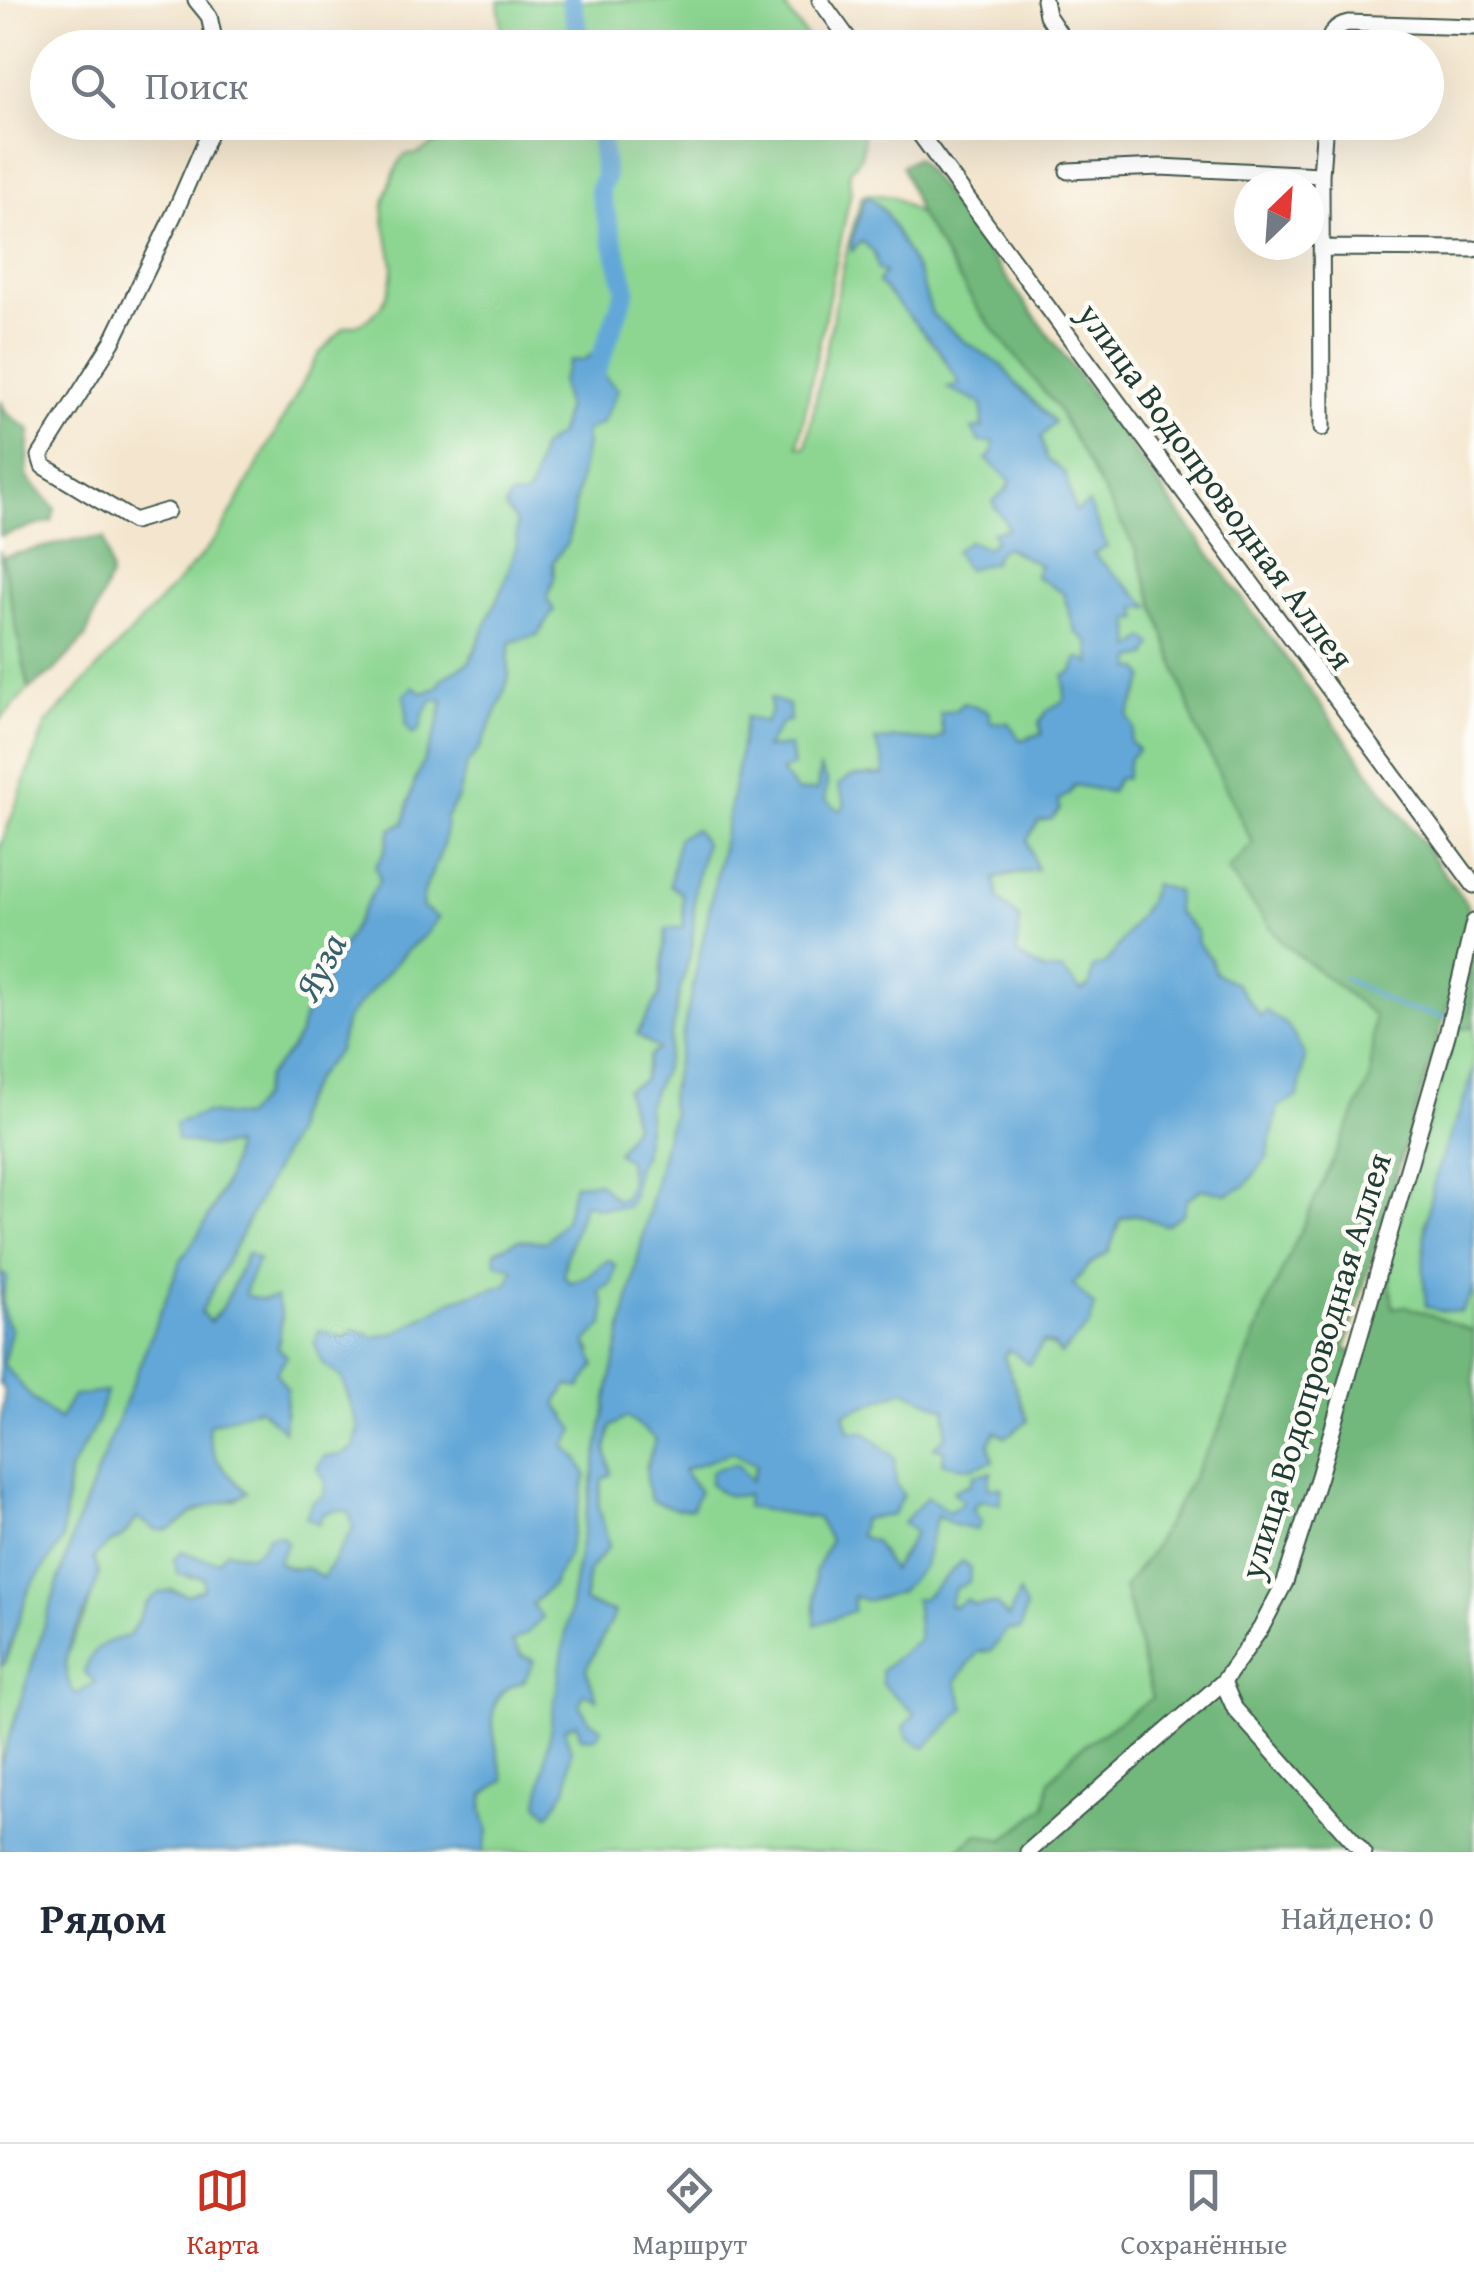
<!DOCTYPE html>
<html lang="ru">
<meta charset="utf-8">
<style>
body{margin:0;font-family:"Gentium Book Plus",serif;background:#f2f2f3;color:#1f2937}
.compass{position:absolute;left:1234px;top:170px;width:90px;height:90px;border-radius:50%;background:#fff;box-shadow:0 10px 40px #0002;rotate:25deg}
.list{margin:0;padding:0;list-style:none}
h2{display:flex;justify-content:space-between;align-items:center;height:130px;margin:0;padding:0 40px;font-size:42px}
h2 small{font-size:32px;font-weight:400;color:#747a83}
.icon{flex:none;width:55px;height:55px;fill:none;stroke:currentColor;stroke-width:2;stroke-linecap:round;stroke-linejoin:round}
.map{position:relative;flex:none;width:1474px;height:1852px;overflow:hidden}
.search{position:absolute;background:#fff;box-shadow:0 10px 40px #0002;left:30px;right:30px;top:30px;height:110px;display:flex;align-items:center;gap:25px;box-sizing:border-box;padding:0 35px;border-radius:55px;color:#747a83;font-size:38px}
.sheet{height:290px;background:#fff}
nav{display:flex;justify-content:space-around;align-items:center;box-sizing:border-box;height:140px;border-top:2px solid #e0e1e3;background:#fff;font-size:28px;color:#747a83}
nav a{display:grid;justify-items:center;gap:5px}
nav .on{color:#c8321e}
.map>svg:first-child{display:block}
.green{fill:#8dd692;stroke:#568a63;stroke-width:2.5;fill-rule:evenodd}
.forest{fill:#72b77c;stroke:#487a58;stroke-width:2.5}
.water{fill:#64a7d8;stroke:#427286;stroke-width:2.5}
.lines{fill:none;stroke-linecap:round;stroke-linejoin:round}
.stream{stroke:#64a7d8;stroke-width:4}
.river{stroke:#64a7d8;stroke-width:20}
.minor-casing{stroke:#3f564b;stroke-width:19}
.minor{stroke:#fff;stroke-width:15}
.labels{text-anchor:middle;stroke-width:9;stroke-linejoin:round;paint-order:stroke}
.street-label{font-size:35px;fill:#1f3d34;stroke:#fdfcf7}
.water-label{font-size:38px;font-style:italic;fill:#37626d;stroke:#fdfcf7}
</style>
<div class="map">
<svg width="1474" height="1852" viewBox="0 0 1474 1852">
<rect width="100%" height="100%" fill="#fdfcf7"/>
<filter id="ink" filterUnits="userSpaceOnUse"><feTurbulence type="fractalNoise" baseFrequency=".01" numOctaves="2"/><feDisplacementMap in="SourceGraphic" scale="20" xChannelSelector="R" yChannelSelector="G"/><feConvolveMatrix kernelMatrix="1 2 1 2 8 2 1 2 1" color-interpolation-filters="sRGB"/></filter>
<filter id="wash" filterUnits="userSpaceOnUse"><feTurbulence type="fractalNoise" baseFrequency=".0048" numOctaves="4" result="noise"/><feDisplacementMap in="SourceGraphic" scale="40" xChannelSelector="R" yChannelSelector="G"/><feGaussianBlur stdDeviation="2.25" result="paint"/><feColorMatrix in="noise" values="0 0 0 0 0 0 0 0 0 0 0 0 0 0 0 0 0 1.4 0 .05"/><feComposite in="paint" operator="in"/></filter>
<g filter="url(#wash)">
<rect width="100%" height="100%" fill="#f4e6ce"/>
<path class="green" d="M 780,0 L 814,47 L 504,47 L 498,1 Z
M 470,123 L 861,123 C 864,138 866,158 851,168 L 849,177 L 851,191 L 798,446 L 806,447 L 848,244 L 862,196 L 869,194 L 894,197 L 924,218 L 1034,362 L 1392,1017 L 1385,1090 L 1271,1295 L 1218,1432 L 1149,1555 L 1124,1587 L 1152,1698 L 1075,1752 L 1051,1780 L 1045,1807 L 1003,1840 L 978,1834 L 955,1852 L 483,1852 L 488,1832 L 482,1809 L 484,1794 L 504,1780 C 499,1757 483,1709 502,1692 C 507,1687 517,1684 524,1681 L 533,1660 L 523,1656 L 512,1642 L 527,1633 L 532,1604 L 552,1585 L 579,1460 L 565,1446 L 566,1416 L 556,1405 L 567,1385 L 592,1352 L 586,1341 L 608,1261 L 587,1276 L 570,1283 L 564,1275 L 566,1257 L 584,1202 L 600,1208 L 633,1195 L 636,1168 L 643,1155 L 648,1117 L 647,1106 L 665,1066 L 680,989 L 692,948 L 695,887 L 705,844 L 682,894 L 684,927 L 666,930 L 659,996 L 637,1034 L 658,1049 L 649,1057 L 643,1081 L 626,1090 L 634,1125 L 628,1160 L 630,1183 L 624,1198 L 616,1200 L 598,1182 L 546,1242 L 518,1240 L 514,1269 L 508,1284 L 422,1317 L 398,1332 L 375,1337 L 354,1330 L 344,1338 L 315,1344 L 322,1362 L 342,1378 L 359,1428 L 354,1448 C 325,1463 325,1485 322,1514 L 336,1510 L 350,1512 L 353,1529 L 323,1579 L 308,1568 C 284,1570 278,1564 263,1546 L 251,1556 L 227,1551 L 219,1561 L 199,1558 L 182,1551 L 188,1577 L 205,1577 L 203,1589 L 187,1595 L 172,1589 L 147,1602 L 129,1636 L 108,1642 L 96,1682 L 75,1696 C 52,1657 76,1643 88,1608 C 92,1593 88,1575 93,1561 C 98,1547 113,1544 123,1536 C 128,1531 133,1523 138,1518 L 156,1530 L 182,1522 L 193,1513 L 216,1503 L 235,1501 L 246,1492 C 224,1469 209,1460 208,1425 L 259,1408 L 284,1430 L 287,1390 L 276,1373 L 278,1348 L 262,1300 L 245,1296 L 247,1253 L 223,1307 L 209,1322 L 201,1312 L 294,1131 L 295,1115 L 315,1078 L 338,1051 L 345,1020 L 405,952 L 425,935 L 438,918 L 422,907 L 422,894 L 438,860 L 445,819 L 457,800 L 467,764 L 480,748 L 501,701 L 509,676 L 508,657 L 511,642 L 546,599 L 554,579 L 553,562 L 568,542 L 586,444 L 585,431 L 608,359 L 561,382 L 566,409 L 559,434 L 541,448 L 532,487 L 525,496 L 516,522 L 517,545 L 504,584 L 469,662 L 443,678 L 437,688 L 423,693 L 407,711 L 406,724 L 420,729 L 423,715 L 432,700 L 443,699 C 440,728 428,750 417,776 C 411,790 408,808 404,823 L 391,830 L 385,851 L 375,867 L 381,878 L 303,1019 L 299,1036 L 290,1050 L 266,1077 L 261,1097 L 244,1118 L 205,1113 L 210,1147 L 234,1145 L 231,1169 L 202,1230 L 181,1260 L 75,1529 L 0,1766 L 0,1667 L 5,1663 L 29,1589 L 40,1570 L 67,1500 L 69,1473 L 97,1422 L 59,1420 L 33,1399 L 3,1364 L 11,1330 C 0,1313 1,1296 7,1277 L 0,1273 L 0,848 L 46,724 L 204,553 L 220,533 L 319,354 L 345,327 C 375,324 393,296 393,266 C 392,246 381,224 384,204 C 387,189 394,174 400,160 L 405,155 L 417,154 ZM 866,197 L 871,198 L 885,212 L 920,277 L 932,314 L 964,341 L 1002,366 L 1016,384 L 1054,422 L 1041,438 L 1046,459 L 1065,473 L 1075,513 L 1088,504 L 1107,547 L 1092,553 L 1148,607 L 1135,608 L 1130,620 L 1132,649 L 1147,656 L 1133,659 L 1131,670 L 1145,678 L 1128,716 L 1130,741 L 1126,778 L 1117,779 L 1111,792 L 1075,785 L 1069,794 L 1058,800 L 1060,809 L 1052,818 L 1039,821 L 1027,840 L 1036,870 L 995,879 L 999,900 L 1020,919 L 1016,954 L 1080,991 L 1090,985 L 1093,968 L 1106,964 L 1148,902 L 1154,884 L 1176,912 L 1197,932 L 1196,941 L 1211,959 L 1215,973 L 1236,985 L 1262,1018 L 1266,1011 L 1288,1026 L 1305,1056 L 1278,1107 L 1267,1158 L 1227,1194 L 1202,1189 L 1187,1199 L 1120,1219 L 1109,1251 L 1088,1266 L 1073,1284 L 1060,1354 C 1048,1336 1028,1345 1010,1348 L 1004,1357 L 1028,1421 L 997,1430 L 989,1443 L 944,1450 L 935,1448 L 945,1437 L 946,1409 L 904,1390 L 844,1414 L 849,1431 L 894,1457 L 896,1483 L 863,1518 L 859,1537 L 874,1541 L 892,1571 L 916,1532 L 904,1523 L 927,1498 L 949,1512 L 963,1502 L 954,1491 L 971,1484 L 974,1475 L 991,1473 L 982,1500 L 954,1525 L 937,1515 L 900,1592 L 852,1596 L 815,1572 L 830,1540 L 817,1517 L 747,1506 L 747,1493 L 756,1464 L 732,1452 L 682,1470 L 646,1467 L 656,1439 L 627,1417 L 611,1427 L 606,1449 L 611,1474 L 602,1479 L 598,1503 L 609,1546 L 589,1571 L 584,1603 L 614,1612 L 585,1669 L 595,1698 L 584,1693 L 579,1705 L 589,1720 L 576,1722 L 564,1729 L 548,1814 L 539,1803 L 575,1578 L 610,1383 L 667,1130 L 673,1115 L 669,1101 C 695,973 725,846 746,717 L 765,723 L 771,711 L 783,722 L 764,748 L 797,792 L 817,790 L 820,771 L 827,781 L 825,800 L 841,811 L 868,774 L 884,776 L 883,760 L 875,741 L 898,738 L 934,741 L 943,735 L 1020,740 L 1043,733 L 1057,707 L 1065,700 L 1064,677 L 1073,672 L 1078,658 L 1091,666 L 1089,642 L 1076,632 L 1063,593 L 1035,576 L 1040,566 L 1005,547 L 997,553 L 956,552 L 968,541 L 986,548 L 997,539 L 993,533 L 1008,529 L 1004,517 L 994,507 L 1011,481 L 987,458 L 993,453 L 994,441 L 973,429 L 983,428 L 982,404 L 950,387 L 960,384 L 938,349 L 878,282 L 885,272 L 878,269 L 874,252 L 862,240 L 853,250 L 851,244 Z
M 0,550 L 29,689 L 0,720 Z
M 1474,1000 L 1474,1067 L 1469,1090 L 1425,1223 L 1426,1306 L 1461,1312 L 1474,1290 L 1474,1354 L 1388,1313 L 1388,1257 L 1452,1043 L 1461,1020 Z"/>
<path class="forest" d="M 916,158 L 948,198 L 1469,907 L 1455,983 L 1390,1195 L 1345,1349 L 1360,1355 L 1385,1274 L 1389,1269 L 1393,1308 L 1406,1306 L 1474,1331 L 1474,1852 L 955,1852 L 978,1834 L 1004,1840 L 1045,1807 L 1050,1780 L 1075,1752 L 1152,1698 L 1124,1587 L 1149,1555 L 1218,1432 L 1271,1295 L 1370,1080 L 1374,1015 L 1282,942 L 1227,870 L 1253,844 L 1195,725 L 1135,548 L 1057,408 L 979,311 L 920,216 L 902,166 Z
M 0,399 L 6,413 L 30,430 L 27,477 L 55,508 L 52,521 L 0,536 Z
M 104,538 L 111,574 L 85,638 L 53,672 L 29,689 L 2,557 L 75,540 Z
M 1474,945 L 1474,1026 L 1455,1030 Z"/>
<path class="water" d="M 865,197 L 871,198 L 885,212 L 920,277 L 932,314 L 964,341 L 1002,366 L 1016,384 L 1054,422 L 1041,438 L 1047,459 L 1065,473 L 1075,512 L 1089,503 L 1107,547 L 1093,554 L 1150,607 L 1136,608 L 1139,619 L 1130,620 L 1132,648 L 1145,638 L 1153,645 L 1147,656 L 1133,659 L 1132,669 L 1140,669 L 1145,678 L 1128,716 L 1134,728 L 1130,741 L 1138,750 L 1129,759 L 1126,778 L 1117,779 L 1111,792 L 1074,785 L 1069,794 L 1059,800 L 1060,809 L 1052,819 L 1039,821 L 1027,840 L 1037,870 L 1008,874 L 995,879 L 999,900 L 1020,919 L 1016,954 L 1044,971 L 1062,970 L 1081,991 L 1090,985 L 1093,968 L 1106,964 L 1148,902 L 1154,884 L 1177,891 L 1176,912 L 1197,932 L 1196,941 L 1211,959 L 1215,973 L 1236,984 L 1261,1017 L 1265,1010 L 1288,1026 L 1305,1056 L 1298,1097 L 1278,1107 L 1267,1158 L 1245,1186 L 1227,1194 L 1201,1189 L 1187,1199 L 1183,1214 L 1165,1225 L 1134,1214 L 1120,1219 L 1109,1251 L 1088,1266 L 1073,1284 L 1094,1306 L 1090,1324 L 1061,1354 L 1054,1345 L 1043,1342 L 1029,1365 L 1009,1349 L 1004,1357 L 1028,1421 L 1005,1437 L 996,1431 L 989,1443 L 993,1461 L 971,1468 L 943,1463 L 944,1450 L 934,1447 L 945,1437 L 946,1409 L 904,1390 L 844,1414 L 849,1431 L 865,1432 L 894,1457 L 896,1483 L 903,1495 L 893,1515 L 863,1519 L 859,1536 L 874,1541 L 892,1570 L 902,1556 L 915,1532 L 903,1523 L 927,1497 L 949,1512 L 963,1502 L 953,1491 L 971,1484 L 974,1475 L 991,1472 L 988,1487 L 1002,1488 L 1000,1504 L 982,1500 L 972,1507 L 981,1522 L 977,1530 L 954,1525 L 937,1515 L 924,1566 L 900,1592 L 867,1601 L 853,1596 L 853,1611 L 815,1625 L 815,1572 L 830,1540 L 817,1518 L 746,1507 L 747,1494 C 731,1499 722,1495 710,1483 L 712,1470 L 737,1464 L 751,1481 L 756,1465 L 732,1452 L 683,1470 L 699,1492 L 692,1508 L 676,1509 L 651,1500 C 642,1475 648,1463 656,1439 L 627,1417 L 611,1427 L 606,1449 L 611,1474 L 602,1479 L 598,1503 L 609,1546 L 589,1571 L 584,1602 L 615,1613 L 586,1669 L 597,1699 L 584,1693 L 579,1705 L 589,1720 L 602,1729 L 595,1738 L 581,1737 L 576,1723 L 564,1729 L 571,1751 L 567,1787 L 549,1815 L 538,1804 L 575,1578 L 610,1383 L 667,1130 L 673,1115 L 669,1101 C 695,973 725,846 746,717 L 765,723 L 771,711 L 770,698 L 789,705 L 790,721 L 783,722 L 765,748 L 790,746 L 793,766 L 781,771 L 797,792 L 817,790 L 820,769 L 827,781 L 825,800 L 841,811 L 845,803 L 838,785 L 852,776 L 884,775 L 883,760 L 875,741 L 898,738 L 934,741 L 943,735 L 940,713 L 956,710 L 963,703 L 988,711 L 991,722 L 1009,723 L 1020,740 L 1042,734 L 1039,723 L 1048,710 L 1065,700 L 1064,676 L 1073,672 L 1078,657 L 1091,664 L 1089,642 L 1076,632 L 1063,593 L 1035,575 L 1040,565 L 1005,547 L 997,553 L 993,563 L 966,569 L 955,551 L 968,541 L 986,548 L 996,540 L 992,532 L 1008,529 C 1005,516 995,511 993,501 L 1008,489 L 1011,481 L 986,459 L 993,453 L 994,442 L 979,442 L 972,429 L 983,427 L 982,404 L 948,388 L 960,384 L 938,349 L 878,282 L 885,272 L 878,270 L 874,252 L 862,241 L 852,251 L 851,244 Z
M 604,345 L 608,359 L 604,376 L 618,390 L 602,423 L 585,432 L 586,444 L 568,542 L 553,562 L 554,579 L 547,599 L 554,610 L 538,635 L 511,642 L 508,657 L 509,676 L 501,701 L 480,748 L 467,764 L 457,800 L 445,819 C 450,853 423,875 422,907 L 438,918 L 425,935 L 405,952 L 346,1020 L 338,1051 L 315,1078 L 295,1115 L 294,1131 L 201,1312 L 210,1322 L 223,1307 L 248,1253 L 258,1259 L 247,1284 L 245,1295 L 262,1300 L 276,1297 L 282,1317 L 278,1348 L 287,1356 L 276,1373 L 287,1389 L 284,1431 L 259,1408 L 208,1425 C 209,1458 224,1470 247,1492 C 231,1504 212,1502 194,1512 C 185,1517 177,1528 167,1530 C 156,1533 146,1523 138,1518 L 121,1538 L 109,1543 L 93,1559 C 95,1564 99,1569 99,1575 C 99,1576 95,1588 94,1590 C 82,1626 49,1659 76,1695 L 95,1682 L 84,1672 C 94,1645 102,1643 129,1636 C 146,1610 149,1580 187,1595 L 203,1589 L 204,1577 L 178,1574 L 174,1559 L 182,1551 L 199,1558 L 218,1561 L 227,1551 L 251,1556 L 263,1546 L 268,1536 L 281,1535 L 288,1543 L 277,1562 L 292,1569 L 308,1568 L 323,1578 L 353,1529 L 349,1512 L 336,1510 L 322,1514 L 319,1524 L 306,1517 L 312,1502 L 324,1495 L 325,1480 L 317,1468 L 324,1456 L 340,1455 L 354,1448 L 359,1428 L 342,1378 L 322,1363 L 315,1343 L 319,1330 L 344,1338 L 354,1330 L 375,1337 L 398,1332 L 455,1299 L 508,1284 L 514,1269 L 496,1263 L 495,1251 L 518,1240 L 546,1242 L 565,1220 L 574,1184 L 598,1182 L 616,1200 L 624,1198 L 630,1183 L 628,1160 L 617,1153 L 634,1125 L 626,1089 L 643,1081 L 649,1056 L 658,1049 L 637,1034 L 659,996 L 666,929 L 684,927 L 682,894 L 670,885 L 678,838 L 695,829 L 705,843 L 695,887 L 692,948 L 680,989 L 665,1066 L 647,1106 L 648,1117 L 643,1156 L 636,1168 L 633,1195 L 627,1207 L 600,1208 L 584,1203 L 566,1257 L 564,1275 L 570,1283 L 587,1276 L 608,1260 L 616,1265 L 612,1283 L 599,1291 L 605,1305 L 604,1325 L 586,1341 L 595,1365 L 580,1388 L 567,1385 L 556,1404 L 575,1430 L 565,1446 L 579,1460 L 586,1475 L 567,1557 L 552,1585 L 532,1604 L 543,1618 L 527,1633 L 512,1642 L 522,1656 L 534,1661 L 524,1681 C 517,1684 507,1687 502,1692 C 483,1709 499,1758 504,1780 L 484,1794 L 482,1809 L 488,1832 L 483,1852 L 0,1852 L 0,1766 L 75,1529 L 181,1260 C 205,1225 230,1187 234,1145 L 210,1147 L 177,1140 L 175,1123 L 205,1113 L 244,1117 L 261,1098 L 266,1078 L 290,1050 L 299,1036 L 303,1019 L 380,879 L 375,867 L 385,851 L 391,829 L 404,823 C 408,808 411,790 417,776 C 428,750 440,728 443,700 L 432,700 L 423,715 L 420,729 L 413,734 L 406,725 L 407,711 L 404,696 L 413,686 L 423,693 L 437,688 L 443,678 L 470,662 L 504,584 L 517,545 L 516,522 L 505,508 L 510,497 L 525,496 L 532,486 L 541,448 L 559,434 L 566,409 L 561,382 L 570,361 L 584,360 Z
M 1474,1067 L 1474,1290 L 1461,1312 L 1437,1310 L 1426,1306 C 1421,1262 1424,1214 1437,1172 C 1448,1136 1466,1103 1474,1067 Z
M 0,1273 L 7,1277 C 1,1296 0,1313 11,1330 L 3,1364 L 33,1399 L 59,1420 L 73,1396 L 106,1392 L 97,1422 L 69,1472 L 62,1541 L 29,1589 L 4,1663 L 0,1667 L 0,1427 L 5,1390 L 0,1384 Z
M 962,1561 L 970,1569 L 969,1582 L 955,1589 L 949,1605 L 954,1607 L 967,1599 L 973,1605 L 996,1604 L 1008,1618 L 1019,1593 L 1026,1608 L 1020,1630 L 1007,1630 L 991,1651 L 978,1652 L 956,1681 L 965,1709 L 925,1748 L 908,1738 L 904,1727 L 915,1714 L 882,1684 L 881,1670 L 919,1639 L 915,1599 L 924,1598 Z"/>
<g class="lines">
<path class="stream" d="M 1344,978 L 1402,1008 L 1447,1017"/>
<path class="river" d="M 571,0 L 582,48
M 596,372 L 626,289 L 599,190 L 605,178 L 599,122"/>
</g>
</g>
<g filter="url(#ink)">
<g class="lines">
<g class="minor-casing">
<path id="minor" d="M 196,0 L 209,16 L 216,48
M 820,0 L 855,48
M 1044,0 L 1047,15 L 1069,48
M 1327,48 C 1330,34 1334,26 1348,23 L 1474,27
M 911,122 L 1474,885
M 1068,171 L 1160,167 L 1321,175
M 1323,248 L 1474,249
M 1322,428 L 1321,175 L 1325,122
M 167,511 L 134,521 L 43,466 L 40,456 L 112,342 L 175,212 L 214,122
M 1223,1682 L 1235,1709 L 1363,1852
M 1028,1852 L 1223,1682 L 1261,1628 L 1285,1582 L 1319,1476 L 1447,1035 L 1474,922"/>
</g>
<use href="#minor" class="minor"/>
</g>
</g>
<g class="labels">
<g class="street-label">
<text transform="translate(1216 486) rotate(54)" y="12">улица Водопроводная Аллея</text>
<text transform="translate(1315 1366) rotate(-73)" y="12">улица Водопроводная Аллея</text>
</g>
<g class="water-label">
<text transform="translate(320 967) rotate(-63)" y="13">Яуза</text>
</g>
</g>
</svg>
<svg class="compass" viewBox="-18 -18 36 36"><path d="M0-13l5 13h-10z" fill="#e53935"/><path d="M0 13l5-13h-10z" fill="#747a83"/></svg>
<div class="search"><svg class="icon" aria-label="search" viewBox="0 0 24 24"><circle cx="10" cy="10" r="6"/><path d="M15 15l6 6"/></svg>Поиск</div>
</div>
<section class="sheet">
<h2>Рядом<small>Найдено: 0</small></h2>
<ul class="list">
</ul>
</section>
<nav>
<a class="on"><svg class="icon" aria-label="map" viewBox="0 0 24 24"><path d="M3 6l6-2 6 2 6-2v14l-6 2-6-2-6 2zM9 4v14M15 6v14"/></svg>Карта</a>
<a><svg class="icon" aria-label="directions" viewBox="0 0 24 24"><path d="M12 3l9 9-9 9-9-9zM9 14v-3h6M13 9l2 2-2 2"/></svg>Маршрут</a>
<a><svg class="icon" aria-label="saved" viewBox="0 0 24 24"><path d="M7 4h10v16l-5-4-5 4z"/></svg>Сохранённые</a>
</nav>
